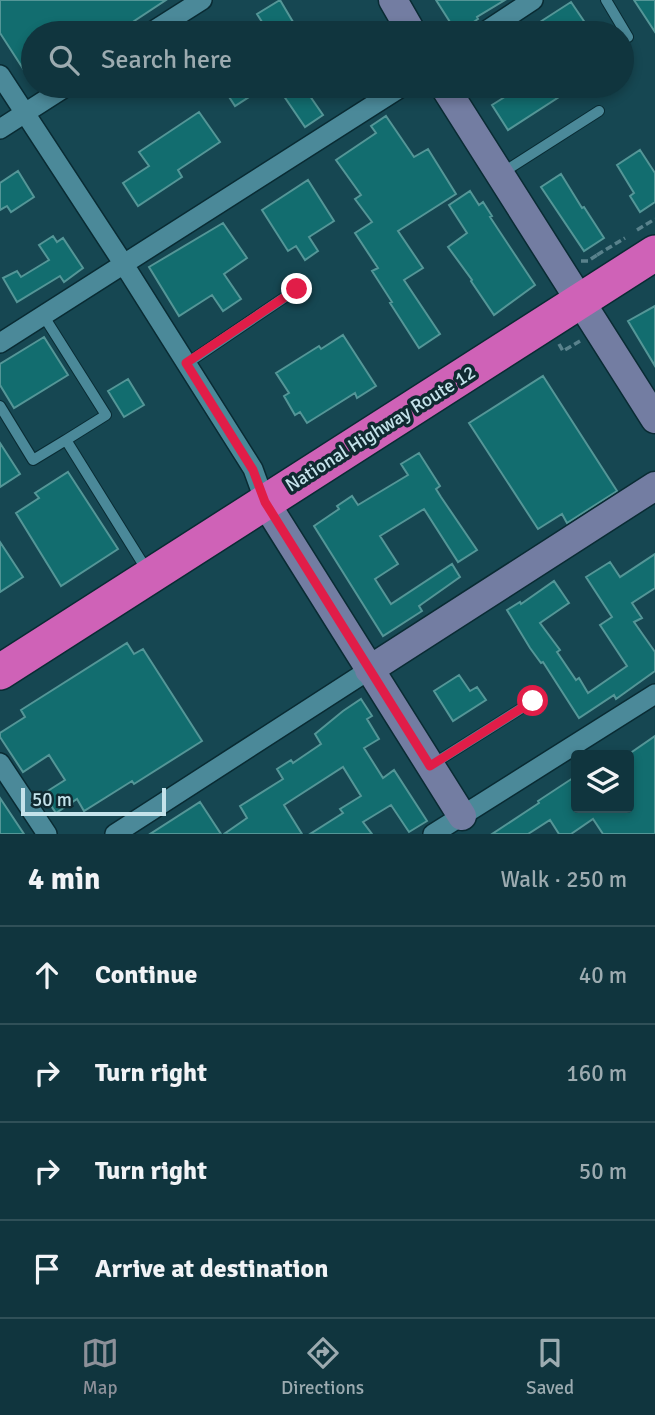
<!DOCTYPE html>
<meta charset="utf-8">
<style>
body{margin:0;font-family:Signika,sans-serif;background:#193d45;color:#f1f3f6}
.controls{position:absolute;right:21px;bottom:21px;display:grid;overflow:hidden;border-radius:7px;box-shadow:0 4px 10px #0003}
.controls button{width:63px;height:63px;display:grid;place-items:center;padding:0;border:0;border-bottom:2px solid #305058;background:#10353e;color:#f1f3f6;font:35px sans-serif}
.scale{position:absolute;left:21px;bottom:18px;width:145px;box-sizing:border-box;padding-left:7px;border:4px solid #c5e3eb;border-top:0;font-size:19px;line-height:24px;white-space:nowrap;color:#c5e3eb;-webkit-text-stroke:5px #102a31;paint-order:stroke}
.stop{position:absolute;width:21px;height:21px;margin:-16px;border:5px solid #e11d48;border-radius:50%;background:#fff}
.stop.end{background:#e11d48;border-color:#fff;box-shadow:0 2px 7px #0008}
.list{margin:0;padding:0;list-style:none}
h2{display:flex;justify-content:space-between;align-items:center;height:91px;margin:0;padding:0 28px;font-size:30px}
h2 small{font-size:23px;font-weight:400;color:#9cabb0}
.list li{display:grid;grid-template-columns:46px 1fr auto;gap:21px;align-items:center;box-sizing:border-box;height:98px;padding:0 28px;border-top:2px solid #305058}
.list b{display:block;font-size:26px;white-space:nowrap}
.list em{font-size:23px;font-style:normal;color:#9cabb0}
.icon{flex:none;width:38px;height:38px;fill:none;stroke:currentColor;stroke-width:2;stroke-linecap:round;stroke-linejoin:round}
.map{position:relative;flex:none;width:655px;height:834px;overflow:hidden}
.search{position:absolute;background:#10353e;box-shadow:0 4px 10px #0003;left:21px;right:21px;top:21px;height:77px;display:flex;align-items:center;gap:18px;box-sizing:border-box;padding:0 24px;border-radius:38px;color:#9cabb0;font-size:26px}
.sheet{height:483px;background:#10353e}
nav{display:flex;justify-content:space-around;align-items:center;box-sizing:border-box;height:98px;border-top:2px solid #305058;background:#10353e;font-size:19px;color:#9cabb0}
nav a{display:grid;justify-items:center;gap:4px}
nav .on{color:#8c9099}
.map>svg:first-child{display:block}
.building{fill:#126d6f;stroke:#549697;stroke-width:2}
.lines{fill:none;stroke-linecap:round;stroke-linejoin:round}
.lane-casing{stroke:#092b33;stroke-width:12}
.street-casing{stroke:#092b33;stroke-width:22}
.secondary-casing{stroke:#092b33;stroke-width:31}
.highway-casing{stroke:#092b33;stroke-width:38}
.path{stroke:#59828c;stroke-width:3.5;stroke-dasharray:7 3.5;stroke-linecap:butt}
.lane{stroke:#4b8999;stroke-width:10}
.street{stroke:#4b8999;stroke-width:19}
.secondary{stroke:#737da2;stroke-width:28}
.highway{stroke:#cf62b7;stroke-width:35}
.route{stroke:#e11d48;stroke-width:9}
.labels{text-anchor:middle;stroke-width:7;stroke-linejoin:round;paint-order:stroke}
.street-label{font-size:19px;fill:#c5e3eb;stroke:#102a31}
</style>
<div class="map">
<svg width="655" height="834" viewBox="0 0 655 834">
<rect width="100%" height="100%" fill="#164752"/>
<path class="building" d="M 0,0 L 166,0 L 116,33 L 33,33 L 33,84 L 0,33 Z
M 280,0 L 293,22 L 276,33 L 269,33 L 257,14 Z
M 436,0 L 505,0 L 477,17 L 478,19 L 457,33 Z
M 634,0 L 655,0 L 655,32 Z
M 571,2 L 592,33 L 523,33 Z
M 222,86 L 266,86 L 235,106 Z
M 277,86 L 303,86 L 323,115 L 305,127 Z
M 522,86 L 576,86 L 508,130 L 492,105 Z
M 199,112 L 220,142 L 178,170 L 182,177 L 138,206 L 123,183 L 149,166 L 139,152 Z
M 386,116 L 414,157 L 428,149 L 456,194 L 398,231 L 423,268 L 404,280 L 440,334 L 419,348 L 390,303 L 392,302 L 372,271 L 378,268 L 355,233 L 372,222 L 355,199 L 361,195 L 336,160 L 376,133 L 371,126 Z
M 640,150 L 655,173 L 655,202 L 640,212 L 630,196 L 634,193 L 617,165 Z
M 18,171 L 34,197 L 11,212 L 7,206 L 0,210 L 0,183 Z
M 561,174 L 582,208 L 584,207 L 604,238 L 584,251 L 541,187 Z
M 308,180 L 334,221 L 309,237 L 318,251 L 305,260 L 296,246 L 288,251 L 262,210 Z
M 470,191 L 479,205 L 483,202 L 492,216 L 490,217 L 535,285 L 494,315 L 471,281 L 472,280 L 448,247 L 467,233 L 449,205 Z
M 223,223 L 247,258 L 224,274 L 241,299 L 223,311 L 212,295 L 179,316 L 149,267 Z
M 53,236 L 57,242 L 63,238 L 83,268 L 64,282 L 60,276 L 17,302 L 3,278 L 17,271 L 21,277 L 49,260 L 39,245 Z
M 655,306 L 655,366 L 628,321 Z
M 343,335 L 376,386 L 357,398 L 355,393 L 307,423 L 300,412 L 295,415 L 284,396 L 289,393 L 276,373 L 319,346 L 321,349 Z
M 44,337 L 68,375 L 14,408 L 0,385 L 0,364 Z
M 543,376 L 617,491 L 567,523 L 562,514 L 538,529 L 469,423 Z
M 128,379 L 144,405 L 124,417 L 108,391 Z
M 0,443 L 20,474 L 0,487 Z
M 419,453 L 440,486 L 436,489 L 441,497 L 477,550 L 458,562 L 424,509 L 380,536 L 398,564 L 375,579 L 391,604 L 452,564 L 460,577 L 419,606 L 422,611 L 383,636 L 314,526 L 339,509 L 337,506 L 352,496 L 358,505 L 408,475 L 401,464 Z
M 68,472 L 118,549 L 61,586 L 16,513 L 39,498 L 35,493 Z
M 0,542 L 23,577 L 0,592 Z
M 655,554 L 655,588 L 632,603 L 642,618 L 634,622 L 655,652 L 655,671 L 616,699 L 614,695 L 579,718 L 543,662 L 541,663 L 530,648 L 507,610 L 520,602 L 521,604 L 554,581 L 569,603 L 540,623 L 560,650 L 557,652 L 576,680 L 579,678 L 588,693 L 627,666 L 600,625 L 612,617 L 586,577 L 610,562 L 620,577 Z
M 127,643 L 134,654 L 143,649 L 202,741 L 134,784 L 132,781 L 84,811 L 77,799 L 56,813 L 43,794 L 65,780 L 49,755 L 23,772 L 0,737 L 0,733 L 25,717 L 21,710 Z
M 459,675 L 470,691 L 477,687 L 486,700 L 453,721 L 434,691 Z
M 361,699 L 372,716 L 367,719 L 379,739 L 364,748 L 383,778 L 394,770 L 427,821 L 409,832 L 391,805 L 363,822 L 372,834 L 310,834 L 343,813 L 340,809 L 361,796 L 343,767 L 284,805 L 302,834 L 224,834 L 247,818 L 240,806 L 283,779 L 277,769 L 291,760 L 293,763 L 321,744 L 315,734 L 343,711 Z
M 655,736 L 655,834 L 603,834 L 593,819 L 571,834 L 559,834 L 550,820 L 528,834 L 492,834 L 539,803 L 538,801 L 576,776 L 576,808 L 629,808 L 629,754 Z
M 0,798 L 24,834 L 0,834 Z
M 200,802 L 221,834 L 150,834 Z"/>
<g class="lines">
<g class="lane-casing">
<path id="lane" d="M 606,0 L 628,37
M 502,173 L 599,111
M 43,315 L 106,415 L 66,440
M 186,364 L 297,289
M 0,406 L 33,460 L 66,440 L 148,572
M 433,764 L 533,701"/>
</g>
<g class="street-casing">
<path id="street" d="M 150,33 L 202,0
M 483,33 L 533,0
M 0,75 L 123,263 L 253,469 L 265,502
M 0,129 L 67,86
M 0,343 L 403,86
M 0,763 L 47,834
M 115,834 L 369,670
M 433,834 L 655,694"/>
</g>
<g class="secondary-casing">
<path id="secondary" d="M 393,0 L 412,33
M 444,86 L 655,419
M 265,502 L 462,816
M 369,670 L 655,486"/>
</g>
<g class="highway-casing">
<path id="highway" d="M 0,672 L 655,253"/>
</g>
<path class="path" d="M 637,230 L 655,219
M 597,255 L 625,238
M 581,261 L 588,261 L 597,255 L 598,258
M 559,344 L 563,351 L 580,341"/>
<use href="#lane" class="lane"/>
<use href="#street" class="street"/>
<use href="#secondary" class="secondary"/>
<use href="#highway" class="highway"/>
</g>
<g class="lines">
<path class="route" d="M 297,289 L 186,363 L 253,470 L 265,502 L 430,766 L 533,701"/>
</g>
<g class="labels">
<g class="street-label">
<text transform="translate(380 428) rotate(-32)" y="7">National Highway Route 12</text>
</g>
</g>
</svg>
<div class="controls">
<button><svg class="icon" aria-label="layers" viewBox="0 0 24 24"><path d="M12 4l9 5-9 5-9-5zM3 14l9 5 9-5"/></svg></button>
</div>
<div class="scale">50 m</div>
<div class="stop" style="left:533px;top:701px"></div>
<div class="stop end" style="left:297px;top:289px"></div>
<div class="search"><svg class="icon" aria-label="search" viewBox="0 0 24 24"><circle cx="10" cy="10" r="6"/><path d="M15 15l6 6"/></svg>Search here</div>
</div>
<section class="sheet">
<h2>4 min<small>Walk · 250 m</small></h2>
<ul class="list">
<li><svg class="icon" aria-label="ahead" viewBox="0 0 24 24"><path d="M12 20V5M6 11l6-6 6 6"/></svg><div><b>Continue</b></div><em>40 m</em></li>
<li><svg class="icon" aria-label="right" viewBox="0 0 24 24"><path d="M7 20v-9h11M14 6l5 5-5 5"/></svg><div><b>Turn right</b></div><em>160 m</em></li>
<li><svg class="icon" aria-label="right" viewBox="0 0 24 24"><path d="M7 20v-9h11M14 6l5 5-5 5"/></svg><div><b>Turn right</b></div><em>50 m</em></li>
<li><svg class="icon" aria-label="arrive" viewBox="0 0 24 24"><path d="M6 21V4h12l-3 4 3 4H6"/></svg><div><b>Arrive at destination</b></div></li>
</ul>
</section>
<nav>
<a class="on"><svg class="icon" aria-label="map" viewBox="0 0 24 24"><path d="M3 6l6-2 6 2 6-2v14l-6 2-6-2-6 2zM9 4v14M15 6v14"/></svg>Map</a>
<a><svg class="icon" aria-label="directions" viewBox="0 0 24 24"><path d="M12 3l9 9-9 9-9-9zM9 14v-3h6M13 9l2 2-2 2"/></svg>Directions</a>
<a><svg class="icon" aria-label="saved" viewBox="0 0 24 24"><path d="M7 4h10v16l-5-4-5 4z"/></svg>Saved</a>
</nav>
